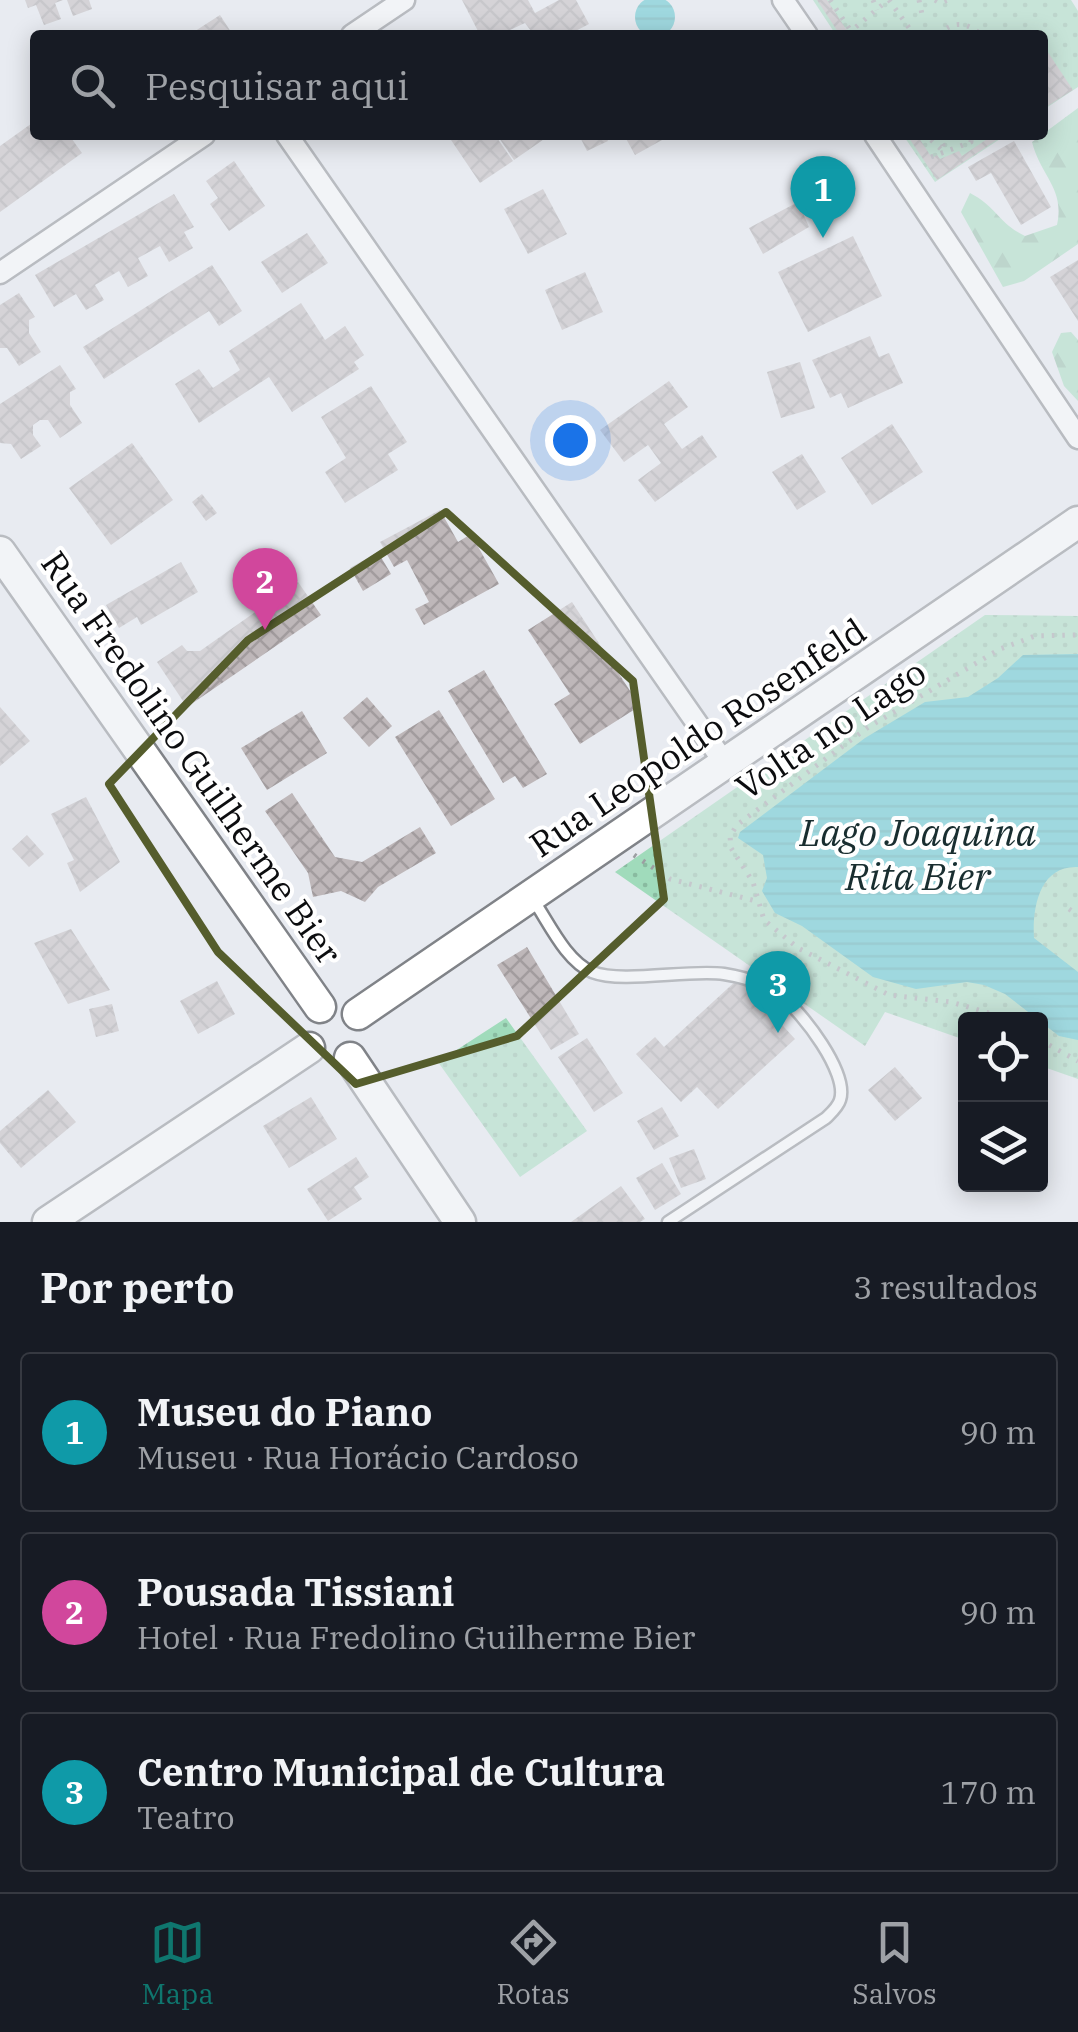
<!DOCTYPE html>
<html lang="pt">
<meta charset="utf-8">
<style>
body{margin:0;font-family:"IBM Plex Serif",serif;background:#242831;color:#f1f3f6}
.controls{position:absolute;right:30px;bottom:30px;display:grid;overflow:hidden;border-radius:10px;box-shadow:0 5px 25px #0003}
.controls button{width:90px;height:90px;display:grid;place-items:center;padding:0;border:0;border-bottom:2px solid #363941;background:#171b24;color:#f1f3f6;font:50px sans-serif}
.you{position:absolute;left:570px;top:440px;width:35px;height:35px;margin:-25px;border:8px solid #fff;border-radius:50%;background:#1a73e8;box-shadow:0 0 0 15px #1a73e833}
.badge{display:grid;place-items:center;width:65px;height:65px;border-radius:50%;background:#0f766e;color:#fff;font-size:32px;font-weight:700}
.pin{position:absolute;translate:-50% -82px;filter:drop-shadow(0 2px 5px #0008)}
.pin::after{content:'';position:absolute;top:52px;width:35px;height:30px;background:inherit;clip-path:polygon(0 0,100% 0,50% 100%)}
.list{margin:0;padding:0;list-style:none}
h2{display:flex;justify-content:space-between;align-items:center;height:130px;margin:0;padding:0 40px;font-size:42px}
h2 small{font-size:32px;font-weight:400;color:#9ea1a6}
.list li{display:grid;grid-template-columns:65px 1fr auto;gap:30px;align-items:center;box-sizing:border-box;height:160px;margin:0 20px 20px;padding:0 20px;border:2px solid #363941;border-radius:10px}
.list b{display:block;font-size:38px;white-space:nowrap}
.list p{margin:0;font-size:32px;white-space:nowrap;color:#9ea1a6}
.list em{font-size:32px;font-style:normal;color:#9ea1a6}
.icon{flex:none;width:55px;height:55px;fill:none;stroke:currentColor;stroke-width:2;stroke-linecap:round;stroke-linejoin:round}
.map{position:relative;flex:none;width:1078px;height:1222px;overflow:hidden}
.search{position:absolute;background:#171b24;box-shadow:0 5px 25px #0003;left:30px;right:30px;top:30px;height:110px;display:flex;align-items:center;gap:25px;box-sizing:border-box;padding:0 35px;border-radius:10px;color:#9ea1a6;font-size:38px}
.sheet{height:670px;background:#171b24}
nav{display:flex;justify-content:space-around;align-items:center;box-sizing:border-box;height:140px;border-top:2px solid #363941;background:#171b24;font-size:28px;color:#9ea1a6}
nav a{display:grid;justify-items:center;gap:5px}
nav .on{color:#0f766e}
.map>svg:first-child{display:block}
.forest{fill:url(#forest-firs)}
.park{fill:url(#park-dots)}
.water{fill:url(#water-rules)}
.building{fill:url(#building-cross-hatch)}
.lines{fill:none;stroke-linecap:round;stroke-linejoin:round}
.lane-casing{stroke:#808388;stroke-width:15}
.street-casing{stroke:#808388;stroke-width:25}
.secondary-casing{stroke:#808388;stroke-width:35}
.path{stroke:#9c9ea2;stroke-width:5;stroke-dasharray:2.5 8;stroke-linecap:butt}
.lane{stroke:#fff;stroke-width:10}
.street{stroke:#fff;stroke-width:20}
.secondary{stroke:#fff;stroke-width:30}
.marked{fill:none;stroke:#555d2c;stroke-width:8;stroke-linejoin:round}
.labels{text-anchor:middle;stroke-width:8;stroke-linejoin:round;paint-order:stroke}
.street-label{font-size:35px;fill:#0c0d0f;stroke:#fff}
.water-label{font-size:38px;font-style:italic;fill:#192e30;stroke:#fff}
</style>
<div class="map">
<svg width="1078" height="1222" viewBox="0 0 1078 1222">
<defs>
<pattern id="forest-firs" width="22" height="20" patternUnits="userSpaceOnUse" patternTransform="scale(2.5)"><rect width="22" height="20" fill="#a0dbbb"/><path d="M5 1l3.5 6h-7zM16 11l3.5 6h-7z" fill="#89bba0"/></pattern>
<pattern id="park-dots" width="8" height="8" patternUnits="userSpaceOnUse" patternTransform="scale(2.5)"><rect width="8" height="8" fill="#a0dbbb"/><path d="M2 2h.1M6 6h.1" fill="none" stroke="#89bba0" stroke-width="1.8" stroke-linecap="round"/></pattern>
<pattern id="water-rules" width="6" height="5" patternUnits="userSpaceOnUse" patternTransform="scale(2.5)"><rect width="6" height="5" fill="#47c2ca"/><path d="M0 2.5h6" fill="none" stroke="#3da6ac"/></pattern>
<pattern id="building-cross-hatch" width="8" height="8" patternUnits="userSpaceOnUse" patternTransform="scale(2.5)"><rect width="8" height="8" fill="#beb7b9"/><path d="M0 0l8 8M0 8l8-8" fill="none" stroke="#a29c9e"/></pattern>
</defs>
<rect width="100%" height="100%" fill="#e8ebf1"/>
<path class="forest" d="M 1078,108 L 1078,244 L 1024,281 L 1003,287 L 961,212 L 970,193 C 997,207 998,223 1025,236 L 1057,225 C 1065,188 1041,177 1032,142 Z
M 1071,332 L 1078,340 L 1078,401 L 1064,386 L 1052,352 L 1061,333 Z"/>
<path class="park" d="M 813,0 L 1071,0 L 1078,11 L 1078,87 L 1043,110 L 1043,35 L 836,35 Z
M 903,135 L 1006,135 L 935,182 Z
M 985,615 L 1078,616 L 1078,1079 L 1041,1066 L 1040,1019 L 966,1019 L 965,1040 L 885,1012 L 865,1046 L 615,872 Z
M 506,1018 L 587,1131 L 520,1177 L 438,1062 Z"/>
<path class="water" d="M635 17a20 20 0 1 1 40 0a20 20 0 1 1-40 0Z
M 1078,654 L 1078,867 C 1040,865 1032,907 1034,938 L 1078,972 L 1078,1040 L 1059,1036 L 1005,994 L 984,985 L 967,982 L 916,989 L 873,977 L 802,926 L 775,913 L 762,891 L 767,878 L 763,855 L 738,838 L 740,832 L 865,738 L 925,702 L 968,697 L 998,678 L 1023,655 Z"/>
<path class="building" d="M 25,0 L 63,0 L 55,3 L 61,19 L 44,25 L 36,5 L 28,8 Z
M 67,0 L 89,0 L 92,9 L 73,16 Z
M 462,0 L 528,0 L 535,13 L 559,0 L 576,0 L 589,24 L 568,35 L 534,35 L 525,23 L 510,30 L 512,35 L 480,35 Z
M 817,0 L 827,0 L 850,35 L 840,35 Z
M 220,15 L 233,35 L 189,35 Z
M 1043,45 L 1073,90 L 1043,109 Z
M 35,121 L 35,135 L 69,135 L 82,153 L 0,212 L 0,146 Z
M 458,135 L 495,135 L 513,161 L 480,183 L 451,140 Z
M 497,135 L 550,135 L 514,160 Z
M 579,135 L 605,135 L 608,141 L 587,151 Z
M 624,135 L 671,135 L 635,155 Z
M 907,135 L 917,135 L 932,158 L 937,155 L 940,159 L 959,151 L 962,156 L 993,135 L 1004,135 L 937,180 Z
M 1014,141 L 1051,207 L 1021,225 L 991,173 L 976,181 L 968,167 Z
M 234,161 L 265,206 L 229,231 L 210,204 L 218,198 L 206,181 Z
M 543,189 L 567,234 L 528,254 L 504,209 Z
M 174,194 L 194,227 L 184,232 L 193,248 L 169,262 L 160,246 L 138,258 L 148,276 L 128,287 L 119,271 L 95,285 L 104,300 L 86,310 L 76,294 L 54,307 L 35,275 Z
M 798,202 L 809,227 L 763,254 L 749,228 Z
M 307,233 L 328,263 L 282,293 L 261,262 Z
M 853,236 L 882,296 L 808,332 L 778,272 Z
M 1078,260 L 1078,321 L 1050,277 Z
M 212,265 L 242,311 L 219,326 L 209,311 L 104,379 L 83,347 Z
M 585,272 L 603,312 L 562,330 L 545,290 Z
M 19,293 L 35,317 L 29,320 L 29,333 L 41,352 L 19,366 L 7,348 L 0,348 L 0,305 Z
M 301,303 L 325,340 L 345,326 L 364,355 L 354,362 L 359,369 L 292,412 L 269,377 L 199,423 L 175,384 L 199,369 L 213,388 L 240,370 L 229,351 Z
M 870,336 L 879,357 L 889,353 L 903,383 L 848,408 L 841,393 L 830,398 L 812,360 Z
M 800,362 L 815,408 L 781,418 L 767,372 Z
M 60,365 L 76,389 L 70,392 L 70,405 L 82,423 L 60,438 L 48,420 L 40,420 L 33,425 L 33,435 L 41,446 L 21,459 L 11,444 L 0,443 L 0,404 Z
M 669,381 L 688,407 L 664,424 L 682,449 L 702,435 L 717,457 L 655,502 L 638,480 L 661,463 L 648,445 L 624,462 L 600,430 Z
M 371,386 L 407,442 L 388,454 L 398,470 L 345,503 L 325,472 L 346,458 L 321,417 Z
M 892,424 L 923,472 L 872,505 L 841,458 Z
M 132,443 L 173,500 L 111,545 L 69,488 Z
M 802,454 L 826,492 L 797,510 L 772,472 Z
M 202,494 L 217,513 L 206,521 L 192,502 Z
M 440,510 L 458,542 L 471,534 L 499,584 L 424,625 L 415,609 L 429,602 L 407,560 L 394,567 L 380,542 Z
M 378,552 L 391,574 L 363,591 L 350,568 Z
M 181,562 L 198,592 L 141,625 L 137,617 L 119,628 L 106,605 Z
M 298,582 L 321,615 L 187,707 L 157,662 L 182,645 L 187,651 L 200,651 Z
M 572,602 L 640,706 L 580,744 L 554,704 L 570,694 L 528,630 Z
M 484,670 L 547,774 L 523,788 L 515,776 L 503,783 L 448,691 Z
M 367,697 L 392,726 L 369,747 L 343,718 Z
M 0,707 L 30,741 L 0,766 Z
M 439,710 L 495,799 L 451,826 L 395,737 Z
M 302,711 L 327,753 L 267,790 L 241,748 Z
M 292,793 L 335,857 L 362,862 L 420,827 L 436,853 L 378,887 L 365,902 L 341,891 L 313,897 L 308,873 L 265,811 Z
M 86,797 L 120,862 L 80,892 L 67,863 L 74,860 L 51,814 Z
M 27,835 L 44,854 L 29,867 L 12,849 Z
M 71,929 L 110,990 L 68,1004 L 34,943 Z
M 527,947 L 579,1034 L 551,1050 L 497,965 Z
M 739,978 L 795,1039 L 718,1109 L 697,1087 L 681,1102 L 636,1054 L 655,1037 L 664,1047 Z
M 217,981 L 235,1014 L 198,1034 L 180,1001 Z
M 112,1004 L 119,1031 L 96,1037 L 89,1009 Z
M 587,1038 L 623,1093 L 594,1112 L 558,1057 Z
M 895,1067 L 922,1098 L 895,1121 L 868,1090 Z
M 48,1090 L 76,1122 L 21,1168 L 0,1143 L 0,1131 Z
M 311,1097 L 337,1139 L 289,1168 L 263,1126 Z
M 662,1107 L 679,1136 L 654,1150 L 637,1121 Z
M 694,1149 L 706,1179 L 681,1188 L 669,1158 Z
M 356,1157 L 369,1177 L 354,1187 L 362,1199 L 328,1221 L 307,1189 Z
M 662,1163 L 681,1194 L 655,1210 L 636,1178 Z
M 621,1186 L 645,1219 L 640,1222 L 571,1222 Z"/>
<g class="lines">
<g class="lane-casing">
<path id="lane" d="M 534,901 C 549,923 566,961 592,972 C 623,984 688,969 724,974 C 744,977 764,983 781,996 C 802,1012 849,1073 840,1100 C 838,1107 831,1113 826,1118 L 668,1222"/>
</g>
<g class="street-casing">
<path id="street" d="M 783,0 L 807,35
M 352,35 L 404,0
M 287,135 L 726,765
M 875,135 L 1078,438
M 0,273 L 204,135"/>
</g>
<g class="secondary-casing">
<path id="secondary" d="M 0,552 L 320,1007
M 358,1014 L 1078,522
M 350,1058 L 460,1222
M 48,1222 L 309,1048"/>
</g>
<path class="path" d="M 830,0 L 851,31 L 859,35
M 873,0 L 877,10
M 889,0 L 912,32 L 918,35
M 919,0 L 923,19
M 935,0 L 940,3 L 948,0
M 850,35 L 851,31 L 888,0
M 939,35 C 952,20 968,22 981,35
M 937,135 L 943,145 L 942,150
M 931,140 L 942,150
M 931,157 L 971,142 L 971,135
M 634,855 L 670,879 L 756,901
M 1069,909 L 1078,915
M 1009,1019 L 951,1002 L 889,995 L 798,948 L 764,920 L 753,882 L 731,848 L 730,836 L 737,825 L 867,728 L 1000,649 L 1035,636 L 1078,635
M 1040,1040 L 1078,1061"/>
<use href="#lane" class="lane"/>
<use href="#street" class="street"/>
<use href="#secondary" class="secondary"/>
</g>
<path d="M0 0H1078V1222H0ZM 446,512 L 633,681 L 664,899 L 517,1036 L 356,1084 L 218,952 L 109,784 L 248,640 Z" fill="#e8ebf1" fill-opacity=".55" fill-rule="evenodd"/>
<path class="marked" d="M 446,512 L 633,681 L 664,899 L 517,1036 L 356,1084 L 218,952 L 109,784 L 248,640 Z"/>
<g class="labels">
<g class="street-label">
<text transform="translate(831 730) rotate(-34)" y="12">Volta no Lago</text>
<text transform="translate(698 738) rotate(-34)" y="12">Rua Leopoldo Rosenfeld</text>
<text transform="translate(191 758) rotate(55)" y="12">Rua Fredolino Guilherme Bier</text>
</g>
<g class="water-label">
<text x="918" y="846">Lago Joaquina<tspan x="918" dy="44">Rita Bier</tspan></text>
</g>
</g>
</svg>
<div class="controls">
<button><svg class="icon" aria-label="locate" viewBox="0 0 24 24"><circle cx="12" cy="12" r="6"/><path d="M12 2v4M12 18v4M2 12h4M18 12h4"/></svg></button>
<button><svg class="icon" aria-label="layers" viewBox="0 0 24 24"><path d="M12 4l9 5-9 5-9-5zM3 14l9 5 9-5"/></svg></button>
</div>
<div class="you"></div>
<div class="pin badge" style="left:823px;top:238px;background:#0f9aa8">1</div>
<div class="pin badge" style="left:265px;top:630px;background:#d1479c">2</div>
<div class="pin badge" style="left:778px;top:1033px;background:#0f9aa8">3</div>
<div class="search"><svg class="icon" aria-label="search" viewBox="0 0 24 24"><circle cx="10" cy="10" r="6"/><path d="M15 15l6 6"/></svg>Pesquisar aqui</div>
</div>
<section class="sheet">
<h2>Por perto<small>3 resultados</small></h2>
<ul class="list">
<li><span class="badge" style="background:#0f9aa8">1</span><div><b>Museu do Piano</b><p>Museu · Rua Horácio Cardoso</p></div><em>90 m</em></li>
<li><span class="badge" style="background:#d1479c">2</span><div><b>Pousada Tissiani</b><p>Hotel · Rua Fredolino Guilherme Bier</p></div><em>90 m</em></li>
<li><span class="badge" style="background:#0f9aa8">3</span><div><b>Centro Municipal de Cultura</b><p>Teatro</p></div><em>170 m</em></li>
</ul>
</section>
<nav>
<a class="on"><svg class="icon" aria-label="map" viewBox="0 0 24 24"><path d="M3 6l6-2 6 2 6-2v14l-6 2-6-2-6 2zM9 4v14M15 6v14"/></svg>Mapa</a>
<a><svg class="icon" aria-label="directions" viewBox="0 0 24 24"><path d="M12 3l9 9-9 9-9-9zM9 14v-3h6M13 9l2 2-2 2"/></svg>Rotas</a>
<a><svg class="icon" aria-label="saved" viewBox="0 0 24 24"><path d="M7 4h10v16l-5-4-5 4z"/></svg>Salvos</a>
</nav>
